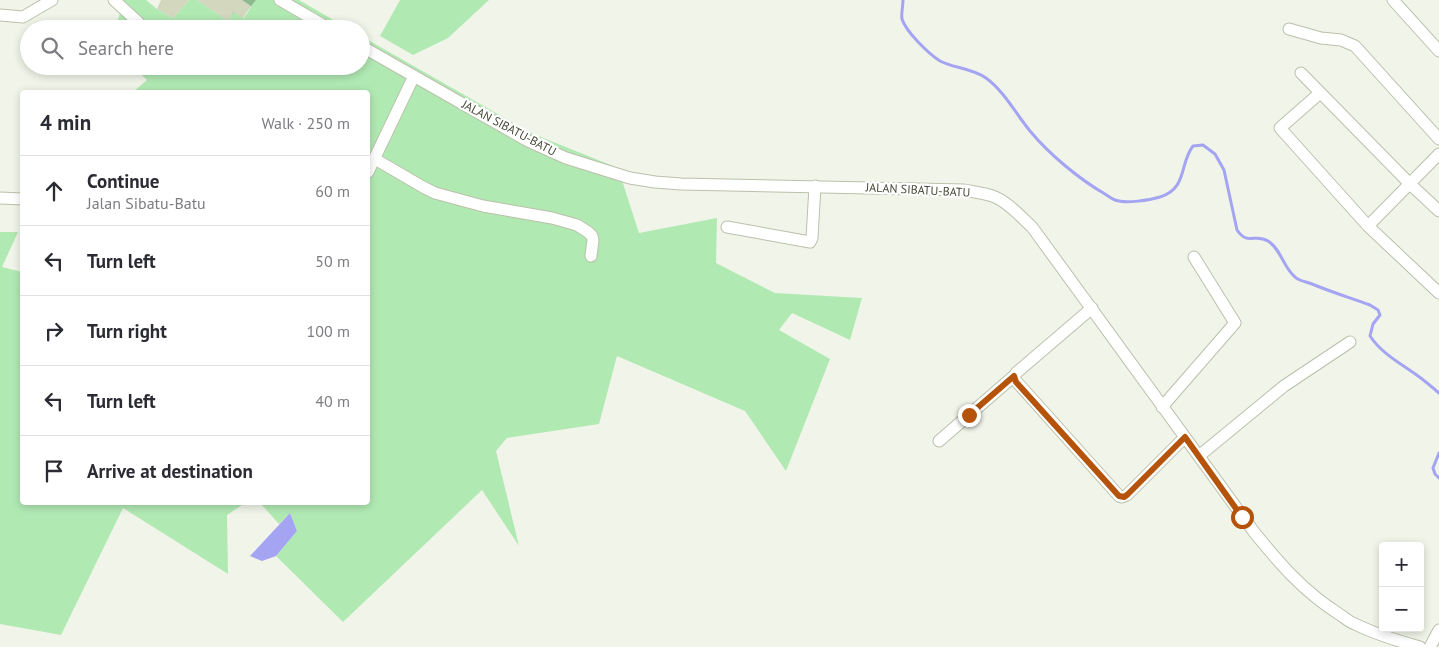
<!DOCTYPE html>
<meta charset="utf-8">
<style>
body{margin:0;font-family:"PT Sans",sans-serif;background:#f2f2f3;color:#2b2b33}
.controls{position:absolute;right:15px;bottom:15px;display:grid;overflow:hidden;border-radius:5px;box-shadow:0 2px 8px #0003}
.controls button{width:45px;height:45px;display:grid;place-items:center;padding:0;border:0;border-bottom:1px solid #e1e1e2;background:#fff;color:#2b2b33;font:25px sans-serif}
.stop{position:absolute;width:15px;height:15px;margin:-11px;border:4px solid #b45309;border-radius:50%;background:#fff}
.stop.end{background:#b45309;border-color:#fff;box-shadow:0 1px 5px #0008}
.list{margin:0;padding:0;list-style:none}
h2{display:flex;justify-content:space-between;align-items:center;height:65px;margin:0;padding:0 20px;font-size:21px}
h2 small{font-size:16px;font-weight:400;color:#7c7c81}
.list li{display:grid;grid-template-columns:32px 1fr auto;gap:15px;align-items:center;box-sizing:border-box;height:70px;padding:0 20px;border-top:1px solid #e1e1e2}
.list b{display:block;font-size:19px;white-space:nowrap}
.list p{margin:0;font-size:16px;white-space:nowrap;color:#7c7c81}
.list em{font-size:16px;font-style:normal;color:#7c7c81}
.icon{flex:none;width:28px;height:28px;fill:none;stroke:currentColor;stroke-width:2;stroke-linecap:round;stroke-linejoin:round}
.map{position:relative;flex:none;width:1439px;height:647px;overflow:hidden}
.search{position:absolute;background:#fff;box-shadow:0 2px 8px #0003;left:20px;top:20px;width:350px;height:55px;display:flex;align-items:center;gap:12px;box-sizing:border-box;padding:0 18px;border-radius:28px;color:#7c7c81;font-size:19px}
.panel{position:absolute;background:#fff;box-shadow:0 2px 8px #0003;left:20px;top:90px;width:350px;height:415px;border-radius:5px}
.map>svg:first-child{display:block}
.green{fill:#b1e9b3}
.water{fill:#a4a4f2}
.shadow{fill:#0003}
.lines{fill:none;stroke-linecap:round;stroke-linejoin:round}
.stream{stroke:#a4a4f2;stroke-width:3}
.building{fill:#d2d7be}
.minor-casing{stroke:#bbc0ab;stroke-width:13}
.minor{stroke:#fff;stroke-width:11}
.route{stroke:#b45309;stroke-width:6}
.labels{text-anchor:middle;stroke-width:4.5;stroke-linejoin:round;paint-order:stroke}
.street-label{font-size:12px;fill:#454937;stroke:#fff}
</style>
<div class="map">
<svg width="1439" height="647" viewBox="0 0 1439 647">
<rect width="100%" height="100%" fill="#f1f5e9"/>
<path class="green" d="M 123,0 L 146,0 L 157,9 L 173,18 L 189,0 L 197,0 L 228,21 L 234,12 L 244,18 L 251,7 L 242,0 L 299,0 L 349,29 L 116,29 Z
M 400,0 L 489,0 L 448,38 L 413,55 L 380,36 Z
M 361,36 L 531,133 L 618,168 L 639,233 L 717,218 L 716,263 L 775,293 L 862,298 L 850,340 L 792,313 L 779,330 L 830,359 L 786,471 L 745,411 L 617,356 L 599,424 L 507,438 L 496,451 L 519,546 L 482,490 L 343,622 L 276,556 L 297,531 L 290,513 L 279,524 L 260,503 L 368,502 L 368,92 L 133,92 L 147,80 L 132,66 L 361,66 Z
M 0,232 L 18,232 L 2,267 L 22,272 L 22,502 L 245,503 L 227,515 L 228,574 L 123,508 L 61,635 L 0,624 Z"/>
<path class="water" d="M 290,513 L 297,531 L 276,556 L 262,561 L 250,556 Z"/>
<path class="shadow" d="M 200,0 L 256,0 L 243,16 L 236,11 L 228,19 Z"/>
<g class="lines">
<path class="stream" d="M 903,0 C 903,6 901,14 902,19 C 906,32 929,54 940,61 C 953,68 972,68 986,78 C 1004,91 1016,114 1030,131 C 1049,154 1079,179 1105,194 C 1108,196 1112,199 1115,200 C 1126,204 1150,200 1160,197 C 1188,188 1179,164 1193,146 L 1203,145 L 1215,154 L 1224,170 L 1237,230 C 1248,246 1255,233 1268,241 C 1281,249 1283,267 1295,277 C 1299,281 1307,282 1312,284 C 1331,292 1351,298 1370,305 L 1378,310 L 1380,315 L 1373,324 L 1370,336 C 1382,354 1400,363 1418,376 C 1425,381 1432,387 1439,393
M 1439,453 L 1433,468 L 1435,474 L 1439,478"/>
</g>
<path class="building" d="M 161,0 L 189,0 L 173,18 L 157,9 Z
M 197,0 L 242,0 L 251,6 L 243,18 L 234,12 L 228,21 Z"/>
<g class="lines">
<g class="minor-casing">
<path id="minor" d="M 114,0 L 138,22
M 280,0 L 330,29
M 1393,0 L 1439,51
M 0,15 L 23,17 L 52,0
M 1289,29 L 1321,38 L 1341,40 L 1355,46 L 1439,139
M 361,46 L 528,141 L 566,158 L 630,178 L 655,182 L 681,184 L 964,190 C 974,192 985,193 995,197 C 1009,203 1021,217 1032,227 L 1254,532 C 1280,564 1303,591 1339,614 C 1344,617 1349,622 1355,624 C 1375,634 1398,641 1420,647
M 1301,73 L 1410,184 L 1439,211
M 1320,93 L 1280,128 L 1368,226 L 1439,293
M 375,159 L 423,187 L 435,193 L 483,206 L 552,218 L 577,225 L 588,232 L 592,236 L 593,240 L 591,256
M 368,172 L 414,76
M 0,198 L 22,199
M 1368,226 L 1439,154
M 727,227 L 810,242 L 812,238 L 815,186
M 1092,308 L 1016,373 L 1014,376 L 1016,381 L 1119,496 L 1122,497 L 1127,495 L 1185,437
M 1162,407 L 1235,323 L 1194,257
M 939,441 L 1014,376
M 1199,456 L 1284,386 L 1350,342
M 1430,647 L 1439,630"/>
</g>
<use href="#minor" class="minor"/>
</g>
<g class="lines">
<path class="route" d="M 969,415 L 1014,376 L 1016,382 L 1119,496 L 1124,497 L 1127,495 L 1185,437 L 1242,517"/>
</g>
<g class="labels">
<g class="street-label">
<text transform="translate(509 128) rotate(28)" y="4">JALAN SIBATU-BATU</text>
<text transform="translate(918 190) rotate(3)" y="4">JALAN SIBATU-BATU</text>
</g>
</g>
</svg>
<div class="controls">
<button>+</button>
<button>−</button>
</div>
<div class="stop" style="left:1242px;top:517px"></div>
<div class="stop end" style="left:969px;top:415px"></div>
<div class="search"><svg class="icon" aria-label="search" viewBox="0 0 24 24"><circle cx="10" cy="10" r="6"/><path d="M15 15l6 6"/></svg>Search here</div>
<section class="panel">
<h2>4 min<small>Walk · 250 m</small></h2>
<ul class="list">
<li><svg class="icon" aria-label="ahead" viewBox="0 0 24 24"><path d="M12 20V5M6 11l6-6 6 6"/></svg><div><b>Continue</b><p>Jalan Sibatu-Batu</p></div><em>60 m</em></li>
<li><svg class="icon" aria-label="left" viewBox="0 0 24 24"><path d="M17 20v-9H6M10 6l-5 5 5 5"/></svg><div><b>Turn left</b></div><em>50 m</em></li>
<li><svg class="icon" aria-label="right" viewBox="0 0 24 24"><path d="M7 20v-9h11M14 6l5 5-5 5"/></svg><div><b>Turn right</b></div><em>100 m</em></li>
<li><svg class="icon" aria-label="left" viewBox="0 0 24 24"><path d="M17 20v-9H6M10 6l-5 5 5 5"/></svg><div><b>Turn left</b></div><em>40 m</em></li>
<li><svg class="icon" aria-label="arrive" viewBox="0 0 24 24"><path d="M6 21V4h12l-3 4 3 4H6"/></svg><div><b>Arrive at destination</b></div></li>
</ul>
</section>
</div>
